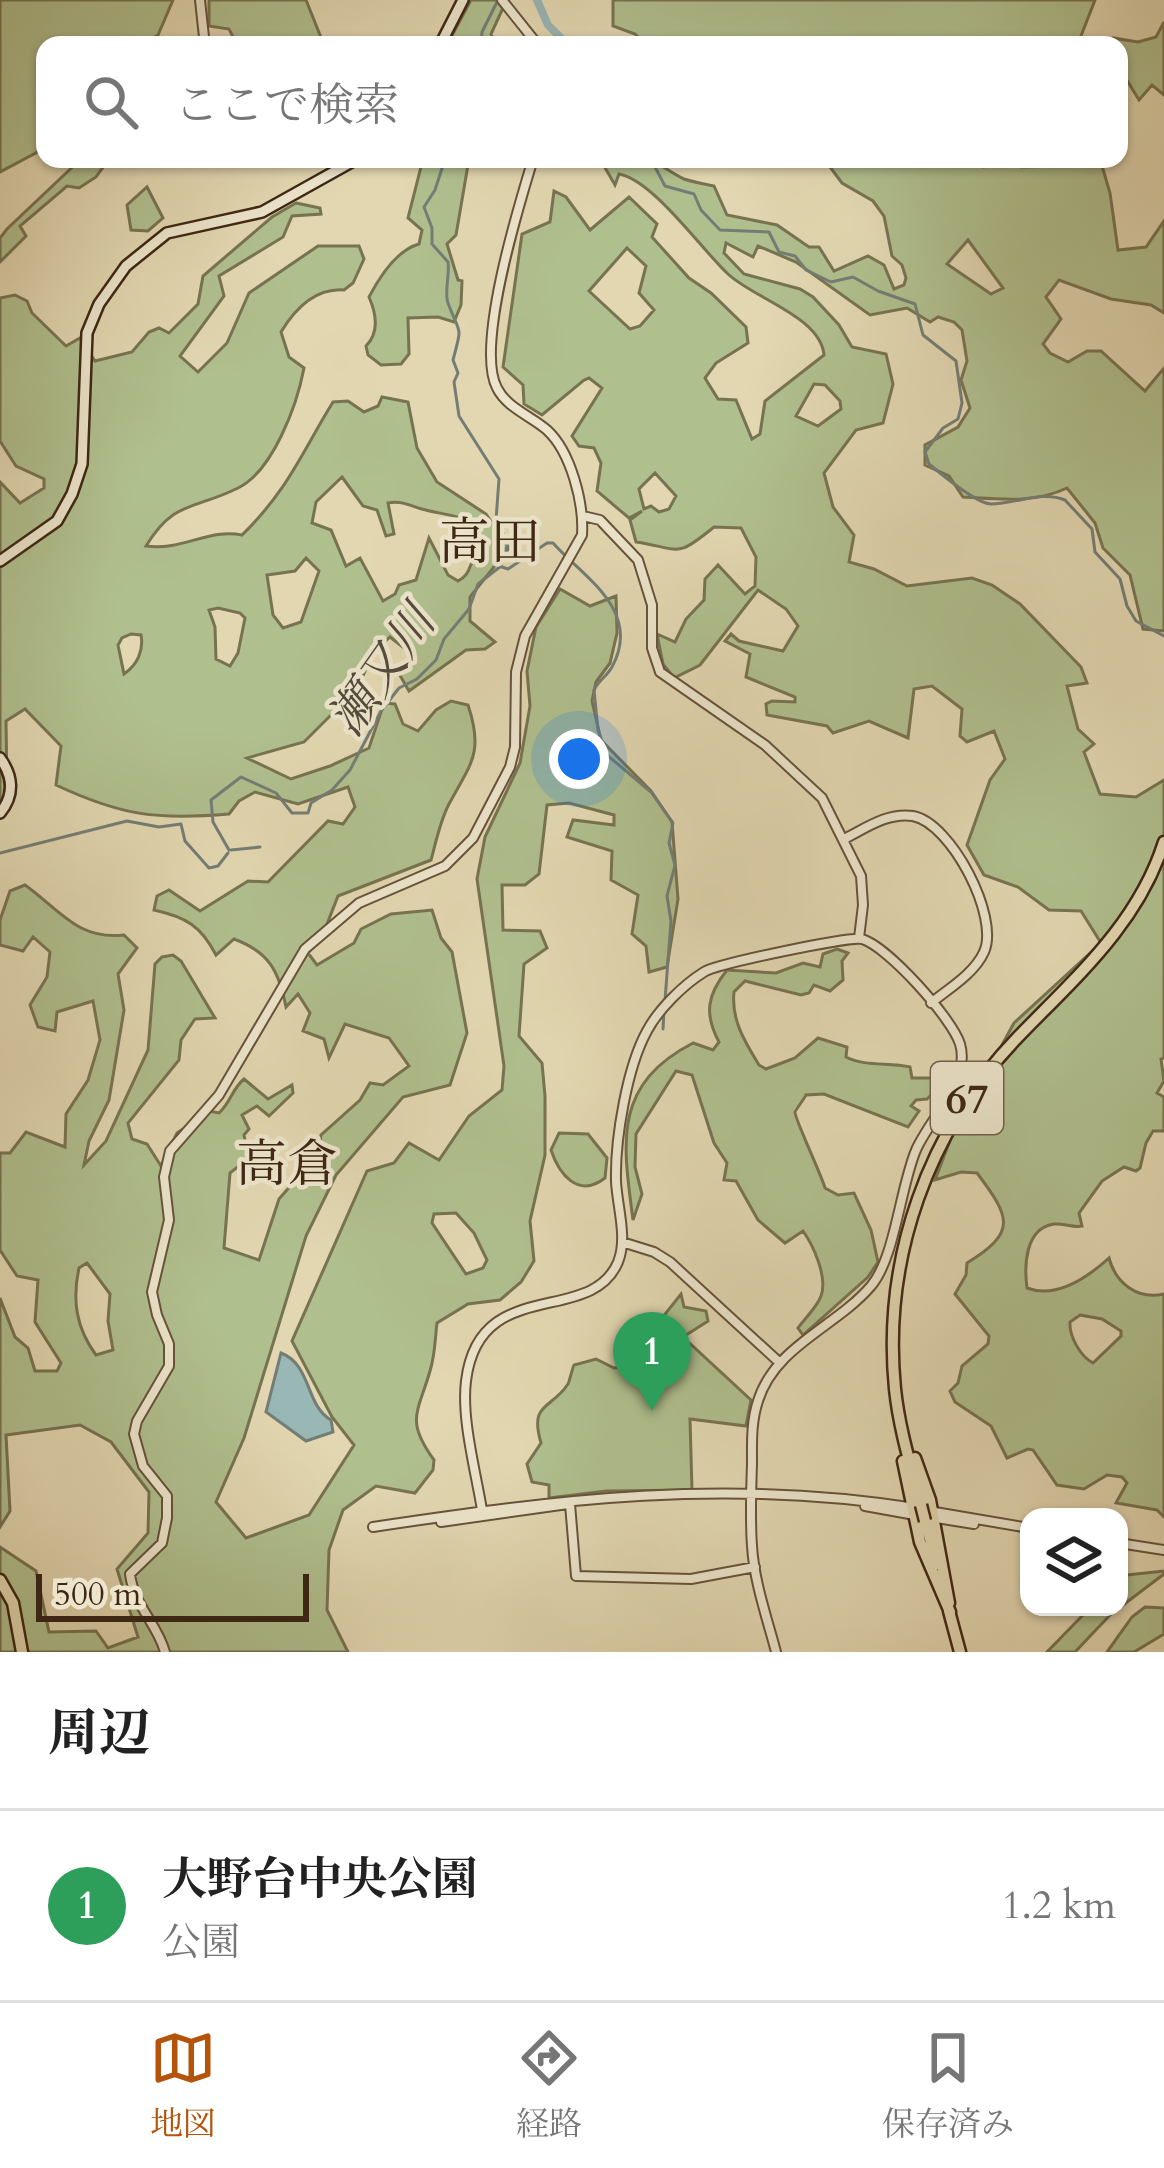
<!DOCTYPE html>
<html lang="ja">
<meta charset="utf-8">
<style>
body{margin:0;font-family:Cardo,"Noto Serif JP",serif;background:#f6f6f6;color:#222}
.controls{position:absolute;right:36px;bottom:36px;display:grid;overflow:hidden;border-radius:24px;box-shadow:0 3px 9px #0004}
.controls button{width:108px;height:108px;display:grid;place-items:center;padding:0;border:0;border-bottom:3px solid #e0e0e0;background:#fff;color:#222;font:60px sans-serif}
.scale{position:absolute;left:36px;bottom:30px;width:273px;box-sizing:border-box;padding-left:12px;border:6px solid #3e2714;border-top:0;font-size:33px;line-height:42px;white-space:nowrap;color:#3e2714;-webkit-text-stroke:9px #ece5cc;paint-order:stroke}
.you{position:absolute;left:579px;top:759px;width:42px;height:42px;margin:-30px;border:9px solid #fff;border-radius:50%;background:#1a73e8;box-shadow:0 0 0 18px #1a73e833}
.badge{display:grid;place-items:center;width:78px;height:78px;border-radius:50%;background:#b45309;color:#fff;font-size:39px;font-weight:700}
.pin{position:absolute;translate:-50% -99px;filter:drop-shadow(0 3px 6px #0008)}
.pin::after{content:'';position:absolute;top:63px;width:42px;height:36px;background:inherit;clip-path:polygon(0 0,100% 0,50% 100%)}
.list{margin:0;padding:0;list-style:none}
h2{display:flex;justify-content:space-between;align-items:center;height:156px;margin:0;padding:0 48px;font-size:51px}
h2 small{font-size:39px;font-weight:400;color:#767676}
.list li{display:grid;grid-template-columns:78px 1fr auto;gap:36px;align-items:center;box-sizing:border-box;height:192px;padding:0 48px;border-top:3px solid #e0e0e0}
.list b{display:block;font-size:45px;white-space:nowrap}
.list p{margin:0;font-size:39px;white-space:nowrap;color:#767676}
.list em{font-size:39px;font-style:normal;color:#767676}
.icon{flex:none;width:66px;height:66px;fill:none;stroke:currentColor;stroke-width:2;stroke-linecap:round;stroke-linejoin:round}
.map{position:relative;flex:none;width:1164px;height:1652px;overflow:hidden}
.search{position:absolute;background:#fff;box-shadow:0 3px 9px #0004;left:36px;right:36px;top:36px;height:132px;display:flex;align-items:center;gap:30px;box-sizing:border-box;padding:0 42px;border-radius:24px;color:#767676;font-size:45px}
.sheet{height:348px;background:#fff}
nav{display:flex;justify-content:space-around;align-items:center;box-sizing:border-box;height:168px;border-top:3px solid #e0e0e0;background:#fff;font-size:33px;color:#767676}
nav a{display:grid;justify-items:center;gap:6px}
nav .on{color:#b45309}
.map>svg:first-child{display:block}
.green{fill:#b0bf8e;stroke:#777351;stroke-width:3;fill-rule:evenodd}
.water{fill:#98b7b5;stroke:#747d75;stroke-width:3}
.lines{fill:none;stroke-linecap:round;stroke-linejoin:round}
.stream{stroke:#747d75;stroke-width:3}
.river{stroke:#98b7b5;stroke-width:8}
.tertiary-casing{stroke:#67533b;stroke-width:12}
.secondary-casing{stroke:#3e2714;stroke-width:14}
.primary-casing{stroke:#3e2714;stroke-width:15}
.tertiary{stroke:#ece5cc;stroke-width:8}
.secondary{stroke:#ece5cc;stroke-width:9}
.primary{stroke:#e2d7b1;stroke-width:10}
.primary-bridge-casing{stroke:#3e2714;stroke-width:15;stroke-linecap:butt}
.primary-bridge{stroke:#e2d7b1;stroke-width:10}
.labels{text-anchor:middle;stroke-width:9;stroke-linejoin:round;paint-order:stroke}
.shield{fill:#ece5cc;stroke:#72604b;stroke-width:3}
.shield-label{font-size:42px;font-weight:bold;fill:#3e2714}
.water-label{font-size:48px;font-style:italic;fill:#544b3c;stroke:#ece5cc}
.quarter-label{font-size:51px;fill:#3e2714;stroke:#ece5cc}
</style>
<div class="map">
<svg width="1164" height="1652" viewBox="0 0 1164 1652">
<rect width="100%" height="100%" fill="#e2d7b1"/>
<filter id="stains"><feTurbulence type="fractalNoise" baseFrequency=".00167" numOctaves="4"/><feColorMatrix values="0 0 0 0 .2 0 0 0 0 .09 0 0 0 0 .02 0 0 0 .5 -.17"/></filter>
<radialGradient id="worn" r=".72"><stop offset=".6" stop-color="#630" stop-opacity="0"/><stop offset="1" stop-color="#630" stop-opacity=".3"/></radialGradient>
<path class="green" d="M 0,0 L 173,0 L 158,35 L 142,45 L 45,45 L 45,148 L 0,172 Z
M 209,0 L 306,0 L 324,45 L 237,45 L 229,29 L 209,26 Z
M 471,0 L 496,0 L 503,8 L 491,34 L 495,45 L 447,45 Z
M 613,0 L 1095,0 L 1081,36 L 1086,45 L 981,45 L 978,38 L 970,45 L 647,45 L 635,34 L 613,26 Z
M 1164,22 L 1164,95 L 1152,85 L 1139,100 L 1119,67 L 1119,45 L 1108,45 L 1113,38 L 1138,42 L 1156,37 Z
M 81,159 L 109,159 L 96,177 L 79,188 L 67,186 L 20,226 L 26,236 L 0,262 L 0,238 L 7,229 Z
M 423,159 L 469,159 L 456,235 L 447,244 L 458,280 L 462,281 L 461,305 L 454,322 L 438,317 L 408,318 L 409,354 L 401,364 L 381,365 L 368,355 L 366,346 C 380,332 376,313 369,297 C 379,278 397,250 419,244 L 422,230 L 408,218 Z
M 600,159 L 618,159 L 621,165 C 649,148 661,169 684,179 C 693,182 704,184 714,186 L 727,215 L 777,225 L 809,247 L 819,247 L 834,271 L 868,256 L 884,265 L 894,289 L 904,285 L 906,278 L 902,265 L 892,256 L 884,216 L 873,201 L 842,183 L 824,159 L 979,159 L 983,167 L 1014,163 L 1021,167 L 1061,166 L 1084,159 L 1100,159 L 1110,193 L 1118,250 L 1146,247 L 1164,221 L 1164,313 L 1151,305 L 1111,299 L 1059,280 L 1046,297 L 1061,319 L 1043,344 L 1050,353 L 1068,362 L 1087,351 L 1101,351 L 1145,391 L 1164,368 L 1164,631 L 1143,629 L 1130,575 L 1103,548 L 1095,523 L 1067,488 C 1034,504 998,499 963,497 L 949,476 L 925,465 L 925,445 L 958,427 L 970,408 L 961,380 L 967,361 L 962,330 L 954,322 L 938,317 L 930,322 L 907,308 L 870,315 L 796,262 L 758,246 L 753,257 L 726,243 L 724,253 L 744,274 L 800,289 L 813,297 L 839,325 L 852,347 L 886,354 L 893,384 L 883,423 L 856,430 L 824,473 L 833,507 L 854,535 L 849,562 L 874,569 L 907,586 L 972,578 L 992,585 L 1020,604 L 1081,667 L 1087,683 L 1067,686 L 1078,729 L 1094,744 L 1084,752 L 1100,794 L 1136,797 L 1164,780 L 1164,1058 L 1161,1059 L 1164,1081 L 1157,1093 L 1164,1097 L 1164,1131 L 1153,1131 L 1146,1143 L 1140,1168 L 1136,1171 L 1124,1167 L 1102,1181 L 1079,1213 L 1082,1226 C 1073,1228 1064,1223 1054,1224 C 1025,1228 1024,1266 1027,1288 C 1056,1299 1088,1277 1109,1258 C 1116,1284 1138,1300 1164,1294 L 1164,1517 L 1157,1510 L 1116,1503 L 1127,1483 L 1122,1477 L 1107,1475 L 1084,1489 L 1057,1485 L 1033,1450 L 1028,1449 L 1007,1458 L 991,1426 L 955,1402 L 950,1391 L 958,1383 L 962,1366 L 988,1344 L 989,1336 L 955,1294 L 966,1275 L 967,1263 C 1018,1232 1010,1217 977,1173 L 961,1172 L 935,1180 L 951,1138 L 1014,1023 L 1101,943 L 1081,911 L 1049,910 L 1018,887 L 984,875 L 967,845 L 990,780 L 1005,759 L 994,731 L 967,742 L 960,736 L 962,709 L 932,686 L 914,689 L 908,738 L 869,721 L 833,733 L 827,726 L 767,715 L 766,704 L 772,701 L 795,702 L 795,697 L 746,677 L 750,654 L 725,641 L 731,634 L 739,641 L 783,651 L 798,626 L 786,609 L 758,590 L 700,665 L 674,678 L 663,664 L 657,634 L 675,642 L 686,619 L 704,600 L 705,579 L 718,565 L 745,594 L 755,586 L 756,557 L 741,528 L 714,527 C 675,559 682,549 636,542 L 630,520 L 642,511 L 629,518 L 597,491 L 601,463 L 594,448 L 579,446 L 572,436 L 602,388 L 589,378 L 584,380 L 542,415 L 524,404 L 523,385 L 503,367 L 522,234 L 550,222 L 554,191 L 566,197 L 590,230 L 629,197 L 657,224 L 652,237 L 689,278 L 711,293 L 746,327 L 748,343 L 716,363 L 705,378 L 718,399 L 736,400 L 752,439 L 760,434 L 765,401 L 824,355 C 821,317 753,298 728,274 C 702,250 653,180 619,174 L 615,185 ZM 968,240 L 1003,288 L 991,294 L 947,264 ZM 627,248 L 646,266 L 639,293 L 654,310 L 640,326 L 630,329 L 589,291 ZM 814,384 L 825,385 L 840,401 L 841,409 L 818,426 L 796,416 ZM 655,473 L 676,496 L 669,509 L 659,512 L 651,506 L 644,509 L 639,489 ZM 1080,1315 L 1102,1319 L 1121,1331 L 1121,1336 L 1093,1363 C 1080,1356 1069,1336 1070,1322 Z
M 147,187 L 163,218 L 148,231 L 131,230 L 127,205 Z
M 296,203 L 320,208 L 321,214 L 292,216 L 283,237 L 219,276 L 224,296 L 180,356 L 198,372 L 227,343 L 249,293 L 318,246 L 359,246 L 364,259 L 353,283 L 344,290 C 316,288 295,309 281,332 L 289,357 L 304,368 C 297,405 273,471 238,488 C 194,510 174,500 146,546 C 183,551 209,528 242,535 C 288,490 301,454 333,402 L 348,401 L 364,412 L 378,406 L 382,397 L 408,402 L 417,448 L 437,482 L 486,514 L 509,548 L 470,597 L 470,621 L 495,642 L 485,649 L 466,650 L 409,691 L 398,672 L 413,655 L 390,637 L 373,652 L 358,688 L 304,742 L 247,758 L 291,779 L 330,766 L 369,748 L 384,703 L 395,704 L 403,724 L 418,731 L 436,710 L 451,701 L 468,705 C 484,753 471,763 449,804 C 440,821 436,842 431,860 L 338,896 L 322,937 L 308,953 L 317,965 L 354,943 L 361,929 L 391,914 L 432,910 L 441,938 L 452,952 L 467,1033 L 450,1085 L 403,1097 L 336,1175 L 306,1236 L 244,1438 L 216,1502 L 246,1538 L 309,1515 L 354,1445 L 332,1417 L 292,1341 L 367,1171 L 394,1163 L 409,1143 L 439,1160 L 469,1116 L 502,1090 L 504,1066 L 477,879 L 485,837 L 520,763 L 530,706 L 527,671 L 536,627 L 560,589 L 590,606 L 616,596 L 617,633 L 610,663 L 596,682 L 592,701 L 601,740 L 651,791 L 672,822 L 678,899 L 667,967 L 649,972 L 646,946 L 632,934 L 638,895 L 611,880 L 612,851 L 567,837 L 573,820 L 614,825 L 614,815 L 569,803 L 547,805 L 539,874 L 525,885 L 502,885 L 503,930 L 540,931 L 547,948 L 524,964 L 519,1036 L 542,1063 L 545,1096 L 545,1155 L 530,1221 L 534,1261 L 521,1282 L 500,1300 L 468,1304 L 437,1323 C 435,1339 435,1356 430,1371 C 418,1413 405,1420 434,1460 L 433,1470 L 415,1493 L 376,1486 L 343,1510 L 329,1550 L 327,1610 L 348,1652 L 0,1652 L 0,1547 L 36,1571 L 49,1632 L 96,1631 L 108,1648 L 138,1637 L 117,1569 L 148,1533 L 149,1492 L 111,1442 L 80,1425 L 6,1435 L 10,1511 L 0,1527 L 0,1298 L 15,1337 L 28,1348 L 35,1371 L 57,1371 L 61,1363 L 35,1322 L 38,1280 L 17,1276 L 0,1250 L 0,1153 L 10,1153 L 26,1132 L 65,1147 L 66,1114 L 88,1080 L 100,1040 L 93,1001 L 57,1012 L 55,1031 L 38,1027 L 30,1005 L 47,977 L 50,952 L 33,937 L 23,951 L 0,945 L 0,920 L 10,891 L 25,885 C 60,910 77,940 124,935 L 137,948 L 118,974 L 124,1010 L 109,1100 L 89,1141 L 84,1165 L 106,1141 L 148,1050 L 155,964 L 162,957 L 173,955 L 181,961 L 215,1018 L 195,1019 L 181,1040 L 179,1060 L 128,1123 L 132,1139 L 147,1144 L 161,1166 L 177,1133 L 209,1111 L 219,1113 C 231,1102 232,1089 244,1079 L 268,1099 L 292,1085 L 293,1093 L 269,1116 L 257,1106 L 242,1115 L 249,1129 L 244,1135 L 249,1158 L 230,1173 L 224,1248 L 259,1260 L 279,1199 L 318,1154 L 321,1135 L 360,1100 L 370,1083 L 383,1085 L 409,1066 L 389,1038 L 345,1024 L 329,1058 L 324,1039 L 303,1031 L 310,1013 L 298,994 L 286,1007 C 279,971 269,952 234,939 L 216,955 C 201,926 186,917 154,910 L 157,896 L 169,890 L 200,911 L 248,881 L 268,882 L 328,821 L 343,824 L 355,807 L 348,787 L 298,804 L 255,792 L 239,801 L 229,814 C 157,820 122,816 56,785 L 61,746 L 25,709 L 6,721 L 7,788 L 0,806 L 0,482 L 20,503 L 44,488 L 44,479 L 16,466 L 0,441 L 0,298 L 15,295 L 27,301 L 32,313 L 66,346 L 80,338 L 95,361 L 132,352 L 149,332 L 159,328 L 169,333 L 198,304 L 203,276 L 272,217 ZM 342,477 L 363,506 L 377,510 L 386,536 L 394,534 L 388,503 C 403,500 412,507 426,510 C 452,517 498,517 474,558 C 468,569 470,574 458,581 L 448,575 L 429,538 L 416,580 L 399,585 L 395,594 L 383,601 L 360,558 L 346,566 L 331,530 L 312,523 L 316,502 ZM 306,558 L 319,571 L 301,622 L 283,628 L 273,615 L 267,575 L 295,571 ZM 218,608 L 240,613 L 245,618 L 238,653 L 230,666 L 216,659 L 215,627 L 209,610 ZM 131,634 L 141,635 C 144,651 137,665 124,674 L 118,645 L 122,638 ZM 456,1213 L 474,1233 L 487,1260 L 483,1268 L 466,1274 L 432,1223 L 434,1214 ZM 87,1263 L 110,1294 L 108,1321 L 113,1350 L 96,1355 C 76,1328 72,1300 79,1268 Z
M 837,949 L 848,953 L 842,961 L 843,980 L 830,991 L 814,985 L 809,993 L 801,995 L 745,981 L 734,992 C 731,1020 745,1042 759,1065 L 766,1069 L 795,1058 L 818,1038 L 847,1047 L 846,1057 C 865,1067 889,1062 910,1067 L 912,1078 L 938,1078 L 936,1090 L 927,1099 L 916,1100 L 911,1106 L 919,1111 L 908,1127 L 824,1094 L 806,1095 C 806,1096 795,1111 795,1112 C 794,1117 821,1174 825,1188 L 838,1195 L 854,1193 L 871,1230 L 878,1262 L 868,1277 L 803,1335 L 798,1328 C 805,1318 818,1306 821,1296 C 828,1277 813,1245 803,1231 L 785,1243 L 758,1220 L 736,1181 L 724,1180 L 727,1163 L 714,1143 L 692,1075 L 676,1071 L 636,1134 L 635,1167 L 642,1194 L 633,1220 C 623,1143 612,1085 693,1043 L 713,1050 L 719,1042 C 704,1014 707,995 727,970 L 776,973 L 803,963 L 820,967 L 823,954 Z
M 559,1133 L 588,1134 L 607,1158 L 605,1178 C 578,1199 559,1174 551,1150 Z
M 681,1294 L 684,1307 L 706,1311 L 708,1321 L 683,1337 L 751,1400 L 746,1426 L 690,1419 L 692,1490 L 606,1491 L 549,1498 L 549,1485 L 532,1482 L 527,1464 L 541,1443 C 529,1402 551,1410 568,1384 C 569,1383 573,1366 574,1365 L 596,1359 L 614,1368 L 623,1367 Z
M 1119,1571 L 1127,1575 L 1164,1571 L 1164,1574 L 1111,1614 L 1075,1652 L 1047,1652 L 1082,1616 L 1074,1607 L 1119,1607 Z
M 1145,1607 L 1164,1608 L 1164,1634 L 1134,1652 L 1107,1652 L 1132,1617 Z"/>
<path class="water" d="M 281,1353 C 312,1365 305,1405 331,1420 L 333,1432 L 306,1441 L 266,1412 Z"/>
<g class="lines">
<path class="stream" d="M 481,45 L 482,32 L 498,0
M 645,159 L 654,165 L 665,186 L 694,194 L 701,210 L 720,230 L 769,232 L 779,252 L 795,256 L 806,270 L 831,282 L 853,277 L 878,291 L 915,304 L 923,335 L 956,361 L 962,403 L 958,419 L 943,428 L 925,452 L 929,464 C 941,474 977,504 991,504 C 1016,504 1041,490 1065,500 L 1092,529 L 1095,552 L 1120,579 L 1127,606 L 1136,621 L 1164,636
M 502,567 L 508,569 L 547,543 L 553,543 C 582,576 643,610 612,667 C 607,676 599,680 594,690 L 598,730 L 607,755 L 651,792 L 673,823 L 669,843 L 675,865 L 667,896 L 671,921 L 665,1000
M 229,850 L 213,822 L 211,800 L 241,777 L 276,793 L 292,813 L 308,813 L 311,803 L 332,790 L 350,770 L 381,711 L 399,688 L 417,679 L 436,660 L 444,639 L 469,609 L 478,584 L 501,566 L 508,543 L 496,520 L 499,479 L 459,416 L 454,382 L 458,373 L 453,360 C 463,323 460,336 448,303 C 444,292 450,274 448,262 L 432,244 L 432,228 L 424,207 L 435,190 L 445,159
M 231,850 L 260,847
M 0,853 L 127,821 L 159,827 L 181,824 L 185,841 L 209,868 L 218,866 L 228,853
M 663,1029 L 664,1010"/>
<path class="river" d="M 537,0 L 548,25 L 568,45"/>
<g class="tertiary-casing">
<path id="tertiary" d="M 200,0 L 204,37
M 502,0 L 538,45
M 583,516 L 600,520 L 638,560 L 652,605 L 652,648 L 660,672 L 765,745 L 822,798 L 861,876 L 863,905 L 859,938
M 844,839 C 866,828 888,812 913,816 C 951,823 1000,917 984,952 C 974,974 948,989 931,1003
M 622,1242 L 654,1252 L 670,1262 L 780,1363
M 570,1504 L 576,1576 L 691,1579 L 755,1567
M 865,1506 L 915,1515
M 929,1511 L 1029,1528
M 483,1516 C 477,1476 461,1420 466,1381 C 479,1274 591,1327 618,1262 C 628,1238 617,1206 616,1181 C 615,1139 627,1067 647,1031 C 658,1010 683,985 704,972 C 717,964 849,936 862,939 C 887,946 952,1018 960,1044 C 971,1080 930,1118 916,1150 C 900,1188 895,1258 871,1286 C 836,1327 775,1346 758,1401 C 751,1422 752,1443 752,1464 C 751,1491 750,1519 752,1546 C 754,1581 767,1618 776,1652
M 930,1517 L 974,1524
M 441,1522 L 568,1504
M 373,1527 C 560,1499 726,1478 915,1508
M 1119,1543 L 1164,1550
M 165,1652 C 157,1623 134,1606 130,1574 L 162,1543 L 167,1518 L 167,1496 L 143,1466 L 134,1434 L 137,1421 L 169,1366 L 169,1344 L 157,1315 L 152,1292 L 169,1220 L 164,1177 L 170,1151 L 219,1095 L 305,949 L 359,903 L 445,866 L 473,838 L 510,767 L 515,747 L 516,672 L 525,636 L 582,535 C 584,503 571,452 547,430 C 531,416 507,408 497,388 C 475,347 519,205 533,159"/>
</g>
<g class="secondary-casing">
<path id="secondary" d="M 440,45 L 463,0
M 0,561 L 57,521 L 72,494 L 82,464 L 87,333 L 99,304 L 126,266 L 167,233 L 262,212 L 357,159
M 0,758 C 13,776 15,795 0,813"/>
</g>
<g class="primary-casing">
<path id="primary" d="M 915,1458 L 930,1500 L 949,1603
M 903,1461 L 920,1542 L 950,1612
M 921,1505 C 911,1467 899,1428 895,1389 C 882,1259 928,1130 1018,1037 C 1076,977 1138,924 1164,842
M 925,1521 L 937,1564
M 0,1580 L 13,1603 L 22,1652
M 949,1611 L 960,1652"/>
</g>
<use href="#tertiary" class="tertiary"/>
<use href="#secondary" class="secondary"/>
<use href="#primary" class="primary"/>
<g class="primary-bridge-casing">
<path id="primary-bridge" d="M 921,1505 L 925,1521"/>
</g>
<use href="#primary-bridge" class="primary-bridge"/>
</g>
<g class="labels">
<rect class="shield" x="931" y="1062" width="72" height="72" rx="9"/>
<g class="shield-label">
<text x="967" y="1113">67</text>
</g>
<g class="water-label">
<text transform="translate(381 670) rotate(-55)" y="17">瀬又川</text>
</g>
<g class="quarter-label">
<text x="490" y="559">高田</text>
<text x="287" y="1181">高倉</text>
</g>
</g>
<rect width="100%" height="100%" filter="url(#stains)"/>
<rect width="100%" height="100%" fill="url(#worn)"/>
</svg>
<div class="controls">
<button><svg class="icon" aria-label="layers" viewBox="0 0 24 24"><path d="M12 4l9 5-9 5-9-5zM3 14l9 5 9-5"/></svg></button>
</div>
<div class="scale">500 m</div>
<div class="you"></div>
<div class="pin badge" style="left:652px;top:1411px;background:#2e9e5b">1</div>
<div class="search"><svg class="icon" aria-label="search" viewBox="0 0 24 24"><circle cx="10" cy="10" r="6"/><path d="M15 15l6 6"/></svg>ここで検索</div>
</div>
<section class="sheet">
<h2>周辺<small></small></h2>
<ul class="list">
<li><span class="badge" style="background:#2e9e5b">1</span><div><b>大野台中央公園</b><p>公園</p></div><em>1.2 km</em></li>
</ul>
</section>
<nav>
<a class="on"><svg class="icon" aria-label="map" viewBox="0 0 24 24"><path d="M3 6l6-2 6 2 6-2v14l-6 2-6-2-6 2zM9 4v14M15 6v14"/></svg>地図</a>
<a><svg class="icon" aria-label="directions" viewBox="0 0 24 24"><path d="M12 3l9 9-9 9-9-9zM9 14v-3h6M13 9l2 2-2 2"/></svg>経路</a>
<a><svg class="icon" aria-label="saved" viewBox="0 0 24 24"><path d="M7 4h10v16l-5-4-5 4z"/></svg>保存済み</a>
</nav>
